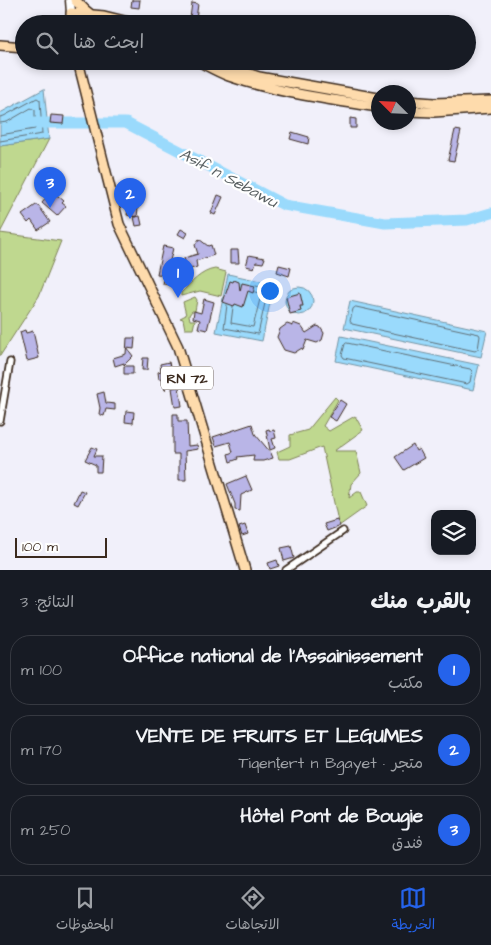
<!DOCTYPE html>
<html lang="ar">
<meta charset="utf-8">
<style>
body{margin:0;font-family:"Architects Daughter","Playpen Sans Arabic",sans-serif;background:#20242c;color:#f1f3f6;direction:rtl}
.controls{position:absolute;right:15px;bottom:15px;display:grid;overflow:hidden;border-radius:10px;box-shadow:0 2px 8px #0003}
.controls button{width:45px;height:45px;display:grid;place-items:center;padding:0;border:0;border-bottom:1px solid #363941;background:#171b24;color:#f1f3f6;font:25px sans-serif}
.compass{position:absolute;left:371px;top:85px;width:45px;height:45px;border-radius:50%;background:#171b24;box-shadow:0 2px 8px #0003;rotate:294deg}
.scale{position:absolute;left:15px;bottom:12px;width:92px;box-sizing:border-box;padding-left:5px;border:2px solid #3b2a1e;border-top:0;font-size:14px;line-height:18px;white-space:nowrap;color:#3b2a1e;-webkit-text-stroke:4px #fff;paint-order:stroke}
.you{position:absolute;left:269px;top:290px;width:18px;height:18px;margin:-12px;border:4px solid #fff;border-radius:50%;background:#1a73e8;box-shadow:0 0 0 8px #1a73e833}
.badge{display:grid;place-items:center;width:32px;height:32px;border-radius:50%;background:#2563eb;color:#fff;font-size:16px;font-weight:700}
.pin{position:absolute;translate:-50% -41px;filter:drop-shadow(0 1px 2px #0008)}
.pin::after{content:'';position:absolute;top:26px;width:18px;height:15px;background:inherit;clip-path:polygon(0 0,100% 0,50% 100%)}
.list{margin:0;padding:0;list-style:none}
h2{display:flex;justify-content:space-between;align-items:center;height:65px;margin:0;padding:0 20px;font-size:21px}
h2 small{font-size:16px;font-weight:400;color:#9ea1a6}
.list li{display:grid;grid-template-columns:32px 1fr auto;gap:15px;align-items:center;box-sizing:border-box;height:70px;margin:0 10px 10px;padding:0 10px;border:1px solid #363941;border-radius:20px}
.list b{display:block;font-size:19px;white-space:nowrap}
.list p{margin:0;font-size:16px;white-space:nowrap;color:#9ea1a6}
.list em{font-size:16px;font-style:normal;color:#9ea1a6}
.icon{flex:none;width:28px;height:28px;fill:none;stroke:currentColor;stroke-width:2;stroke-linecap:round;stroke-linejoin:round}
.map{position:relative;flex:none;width:491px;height:570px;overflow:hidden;direction:ltr}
.search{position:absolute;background:#171b24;box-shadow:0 2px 8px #0003;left:15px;right:15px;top:15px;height:55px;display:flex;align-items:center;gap:12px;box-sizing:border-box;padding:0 18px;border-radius:28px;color:#9ea1a6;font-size:19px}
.sheet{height:305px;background:#171b24}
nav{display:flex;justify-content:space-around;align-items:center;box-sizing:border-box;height:70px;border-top:1px solid #363941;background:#171b24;font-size:14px;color:#9ea1a6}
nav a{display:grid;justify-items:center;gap:2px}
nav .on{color:#2563eb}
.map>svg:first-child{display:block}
.green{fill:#bfd88f;stroke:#7d8156}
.water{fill:#9adafc;stroke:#7494a3}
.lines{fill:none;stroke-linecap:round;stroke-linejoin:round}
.shore{stroke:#617077;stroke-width:1}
.river{stroke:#9adafc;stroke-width:11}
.building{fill:#b9b5e7;stroke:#3b2a1e}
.minor-casing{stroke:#3b2a1e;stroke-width:9}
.secondary-casing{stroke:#3b2a1e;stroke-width:11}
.primary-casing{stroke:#3b2a1e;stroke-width:12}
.minor{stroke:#fff;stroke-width:5.5}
.secondary{stroke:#fff;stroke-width:8}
.primary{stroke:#fedbac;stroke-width:9}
.labels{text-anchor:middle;stroke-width:4.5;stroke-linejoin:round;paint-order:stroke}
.shield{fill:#fff;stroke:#766a62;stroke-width:1}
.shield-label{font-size:14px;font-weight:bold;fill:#3b2a1e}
.water-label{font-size:16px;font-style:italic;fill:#585f61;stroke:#fff}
</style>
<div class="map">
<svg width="491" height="570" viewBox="0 0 491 570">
<rect width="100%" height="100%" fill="#f1f0fa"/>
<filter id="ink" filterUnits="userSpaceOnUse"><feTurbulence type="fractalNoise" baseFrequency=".02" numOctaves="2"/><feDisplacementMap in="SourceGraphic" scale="10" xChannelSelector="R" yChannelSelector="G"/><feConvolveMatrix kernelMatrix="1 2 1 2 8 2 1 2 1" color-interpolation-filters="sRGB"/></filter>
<g filter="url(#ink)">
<path class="green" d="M 49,139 L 0,233 L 61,241 L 39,296 L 0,356 L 0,146 Z
M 215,269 L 226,272 L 221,296 L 200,291 L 181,296 L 181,293 C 191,283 201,271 215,269 Z
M 195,297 L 197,300 L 195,311 L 192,311 L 189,315 L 190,320 L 195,320 L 193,329 L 185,329 L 183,319 L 180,318 L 186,315 L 183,302 Z
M 335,397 L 338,400 L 323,426 L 329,431 L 355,416 L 363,430 L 334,451 L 356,451 L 361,473 L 351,484 L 349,498 L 357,492 L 361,492 L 367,506 L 339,526 L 322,447 L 290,459 L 279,459 L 277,452 L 290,446 L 290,435 L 308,430 Z"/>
<path class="water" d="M 44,89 L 49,139 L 0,146 L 0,113 Z
M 228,274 L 274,284 L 262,341 L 216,332 Z
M285 301a14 14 0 1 1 28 0a14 14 0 1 1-28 0Z
M 350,301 L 487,331 L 481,357 L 344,328 Z
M 341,336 L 479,365 L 473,390 L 336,361 Z"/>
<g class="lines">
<path class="shore" d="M 0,117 L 4,116 L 37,98 L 40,100 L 42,134 L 0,141
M 0,123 L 7,122 L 31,108 L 35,110 L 35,129 L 0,135
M 227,305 L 224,328 L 258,334 L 268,290 L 267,288 L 256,285
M 233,307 L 231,323 L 253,327 L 261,295 L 259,293 L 255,292
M 356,307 L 479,334 L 480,336 L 478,349 L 475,351 L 352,324 L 350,321 L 353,309 Z
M 347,343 L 470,369 L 472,371 L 470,382 L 467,384 L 344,358 L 342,355 L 345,344 Z"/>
<path class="river" d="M 33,123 L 126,123 L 284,205 L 385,223 L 467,220 L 491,213"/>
</g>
<path class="building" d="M 132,0 L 140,0 L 139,8 L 131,7 Z
M 192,3 L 198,4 L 196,19 L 190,18 Z
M 38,61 L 53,61 L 54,63 L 40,67 Z
M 51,115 L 64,116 L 63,124 L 50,123 Z
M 350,118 L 356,119 L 356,128 L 350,128 Z
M 455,130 L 461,131 L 454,161 L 448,160 Z
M 292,132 L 309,137 L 308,144 L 290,139 Z
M 52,191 L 64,201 L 62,203 L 66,206 L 57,216 L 42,203 Z
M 218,195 L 223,197 L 215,215 L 211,213 Z
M 36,205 L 38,205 L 50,222 L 38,230 L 31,220 L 28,223 L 22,215 Z
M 129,206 L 138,208 L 137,217 L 127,215 Z
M 140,216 L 142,225 L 136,226 L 134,217 Z
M 181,229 L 188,233 L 185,238 L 178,234 Z
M 199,239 L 208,246 L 211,245 L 214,255 L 196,261 L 197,267 L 187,270 L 184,258 L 198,254 L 195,245 Z
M 163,246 L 173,248 L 169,265 L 174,266 L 172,274 L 175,274 L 173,285 L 163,284 L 165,275 L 157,274 Z
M 230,250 L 238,250 L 239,263 L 230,263 Z
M 249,255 L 265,258 L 263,263 L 256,262 L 254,268 L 246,266 Z
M 279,265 L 291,268 L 289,276 L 277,272 Z
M 234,280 L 239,282 L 240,291 L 242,283 L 255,286 L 253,293 L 248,291 L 243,307 L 235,304 L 234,306 L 223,302 L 230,281 L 233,282 Z
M 300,293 L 303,306 L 300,306 L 301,311 L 290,314 L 286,297 Z
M 204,299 L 214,302 L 207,330 L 198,328 L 200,320 L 193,318 L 194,311 L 201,313 Z
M 293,323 L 301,326 L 306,333 L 317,326 L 320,327 L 324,333 L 322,340 L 317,343 L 307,340 L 303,350 L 302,348 L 294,353 L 284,350 L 277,337 L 280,329 L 287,324 L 293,326 Z
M 25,330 L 26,333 L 33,331 L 39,358 L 27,361 L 20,332 Z
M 127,338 L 135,338 L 134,349 L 127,348 L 133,356 L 124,365 L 124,363 L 115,366 L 113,358 L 126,354 Z
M 143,358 L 148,358 L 147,370 L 142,370 Z
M 169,362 L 170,367 L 165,390 L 163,378 L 159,379 L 158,372 L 161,371 L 160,364 Z
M 124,366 L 133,366 L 133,374 L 124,374 Z
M 179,387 L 182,406 L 175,407 L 172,388 Z
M 104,392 L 106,403 L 115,404 L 115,410 L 106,409 L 104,416 L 99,414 L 100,408 L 97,394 Z
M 340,400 L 346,404 L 336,421 L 329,417 Z
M 126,411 L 134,412 L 133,423 L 125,422 Z
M 173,414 L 178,414 L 178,421 L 187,421 L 188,446 L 197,445 L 198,449 L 185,451 L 186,480 L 179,480 L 179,454 L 173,454 Z
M 252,424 L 255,434 L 271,453 L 273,458 L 263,461 L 253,461 L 254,455 L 237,457 L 238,459 L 230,462 L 228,454 L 233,452 L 230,442 L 216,446 L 213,437 Z
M 269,429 L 270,431 L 274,430 L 276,438 L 272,439 L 275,448 L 270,450 L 266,430 Z
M 413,445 L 416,451 L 419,449 L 424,458 L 404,470 L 395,457 Z
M 92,447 L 97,449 L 94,456 L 102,456 L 101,472 L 96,472 L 96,465 L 85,460 Z
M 246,476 L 252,490 L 241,495 L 240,511 L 235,510 L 235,504 L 227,484 Z
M 80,490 L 85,492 L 78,505 L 74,503 Z
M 337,520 L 340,526 L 327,531 L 324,524 Z
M 245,525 L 248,534 L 242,536 L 239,527 Z
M 291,546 L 294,558 L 284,561 L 281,548 Z
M 277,560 L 279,566 L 270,569 L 268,563 Z"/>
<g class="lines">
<g class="minor-casing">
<path id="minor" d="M 0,421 L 10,362
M 286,570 L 343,531"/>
</g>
<g class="secondary-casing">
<path id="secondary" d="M 70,0 L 71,13"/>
</g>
<g class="primary-casing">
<path id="primary" d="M 75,0 L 85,10 L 90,14
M 71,24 L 71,13 L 104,16 L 137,24
M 0,45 L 24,47
M 78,61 L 119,224 L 178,347 L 245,570
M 198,61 C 208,66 218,72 229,76 C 277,93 328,99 378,107
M 216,61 L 229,67 L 259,77 L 378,98
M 408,101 L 434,103 L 491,101
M 408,111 L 434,112 L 491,108"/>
</g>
<use href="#minor" class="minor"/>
<use href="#secondary" class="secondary"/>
<use href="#primary" class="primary"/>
</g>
</g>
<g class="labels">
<rect class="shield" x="161" y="366.5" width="52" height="23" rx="4"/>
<g class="shield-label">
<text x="187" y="383">RN 72</text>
</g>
<g class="water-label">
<text transform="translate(229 177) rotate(28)" y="6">Asif n Sebawu</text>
</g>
</g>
</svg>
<div class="controls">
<button><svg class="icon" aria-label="layers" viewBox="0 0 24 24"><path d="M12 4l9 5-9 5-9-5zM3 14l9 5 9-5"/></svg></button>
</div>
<svg class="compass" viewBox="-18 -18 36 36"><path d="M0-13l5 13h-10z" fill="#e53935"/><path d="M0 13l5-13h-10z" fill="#9ea1a6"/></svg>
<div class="scale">100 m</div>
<div class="you"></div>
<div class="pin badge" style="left:178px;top:298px">1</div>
<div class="pin badge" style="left:130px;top:219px">2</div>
<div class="pin badge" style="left:50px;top:208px">3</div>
<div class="search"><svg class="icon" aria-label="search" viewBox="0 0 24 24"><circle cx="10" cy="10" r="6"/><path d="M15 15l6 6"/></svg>ابحث هنا</div>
</div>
<section class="sheet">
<h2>بالقرب منك<small>النتائج: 3</small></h2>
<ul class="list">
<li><span class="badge">1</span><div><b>Office national de l'Assainissement</b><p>مكتب</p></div><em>100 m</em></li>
<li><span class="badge">2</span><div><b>VENTE DE FRUITS ET LEGUMES</b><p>متجر · Tiqenṭert n Bgayet</p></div><em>170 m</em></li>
<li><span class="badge">3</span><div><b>Hôtel Pont de Bougie</b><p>فندق</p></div><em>250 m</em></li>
</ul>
</section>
<nav>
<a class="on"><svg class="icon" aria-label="map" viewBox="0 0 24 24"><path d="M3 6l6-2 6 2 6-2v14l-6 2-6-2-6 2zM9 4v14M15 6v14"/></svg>الخريطة</a>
<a><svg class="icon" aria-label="directions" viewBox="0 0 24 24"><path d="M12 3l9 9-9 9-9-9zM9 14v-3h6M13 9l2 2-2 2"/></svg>الاتجاهات</a>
<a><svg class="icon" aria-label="saved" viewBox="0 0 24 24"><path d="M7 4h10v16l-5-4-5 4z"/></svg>المحفوظات</a>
</nav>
